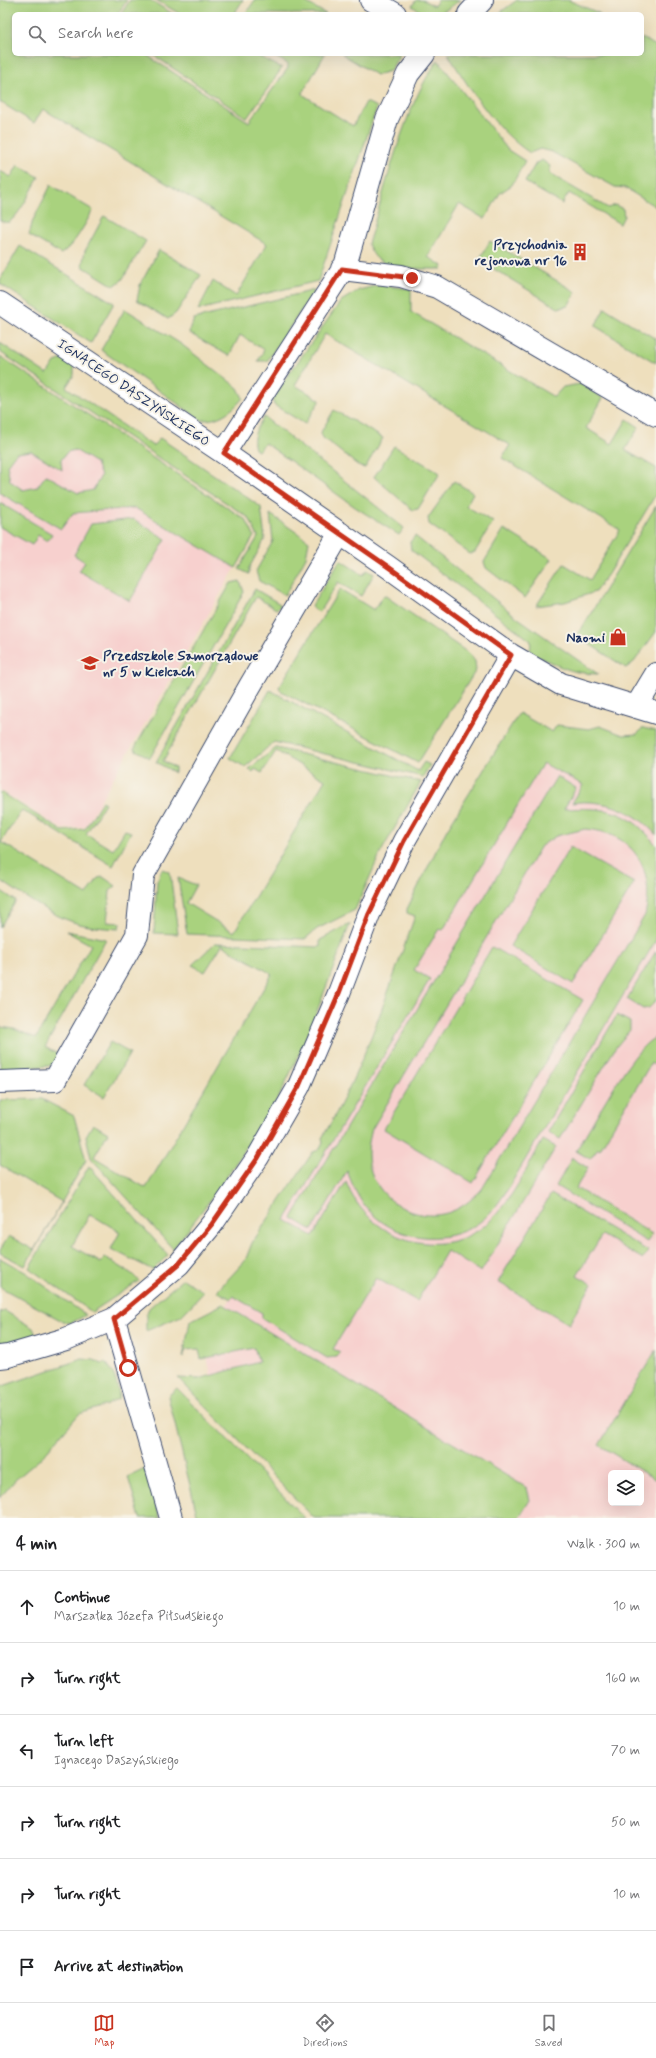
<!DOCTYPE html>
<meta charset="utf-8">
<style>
body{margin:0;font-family:Mynerve,sans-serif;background:#f6f6f6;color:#202124}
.controls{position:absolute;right:12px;bottom:12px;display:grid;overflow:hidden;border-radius:6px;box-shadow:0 4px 16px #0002}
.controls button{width:36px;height:36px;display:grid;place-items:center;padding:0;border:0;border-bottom:1px solid #e0e0e0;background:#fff;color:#202124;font:20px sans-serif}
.stop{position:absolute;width:12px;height:12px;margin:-9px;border:3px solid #c8321e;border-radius:50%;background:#fff}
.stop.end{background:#c8321e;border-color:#fff;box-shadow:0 1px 4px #0008}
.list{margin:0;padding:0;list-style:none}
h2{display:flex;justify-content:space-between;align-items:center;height:52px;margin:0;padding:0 16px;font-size:17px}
h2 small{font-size:13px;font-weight:400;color:#757577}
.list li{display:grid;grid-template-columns:26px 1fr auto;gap:12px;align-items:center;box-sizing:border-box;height:72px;padding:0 16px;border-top:1px solid #e0e0e0}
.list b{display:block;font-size:15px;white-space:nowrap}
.list p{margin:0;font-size:13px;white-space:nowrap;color:#757577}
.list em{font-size:13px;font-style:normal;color:#757577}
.icon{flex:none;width:22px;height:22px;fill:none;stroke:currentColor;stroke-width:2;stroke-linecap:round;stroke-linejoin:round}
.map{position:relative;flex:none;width:656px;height:1518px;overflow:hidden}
.search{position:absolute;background:#fff;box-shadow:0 4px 16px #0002;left:12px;right:12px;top:12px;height:44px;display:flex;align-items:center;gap:10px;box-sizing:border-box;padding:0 14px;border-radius:6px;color:#757577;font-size:15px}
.sheet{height:484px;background:#fff}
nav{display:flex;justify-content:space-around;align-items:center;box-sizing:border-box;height:56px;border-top:1px solid #e0e0e0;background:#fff;font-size:11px;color:#757577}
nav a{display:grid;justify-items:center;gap:2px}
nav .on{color:#c8321e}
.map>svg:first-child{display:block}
.built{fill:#f7d0ce;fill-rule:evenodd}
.green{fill:#a9d27e;stroke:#62806e;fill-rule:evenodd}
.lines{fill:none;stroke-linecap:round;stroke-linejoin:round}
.minor-casing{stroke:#3b496c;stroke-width:24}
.minor{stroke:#fff;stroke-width:22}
.route{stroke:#c8321e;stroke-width:5}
.labels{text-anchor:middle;stroke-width:4;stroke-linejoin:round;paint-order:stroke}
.poi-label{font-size:14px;font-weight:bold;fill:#1b2f5e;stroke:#f7f3e8;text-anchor:end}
.street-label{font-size:14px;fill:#1b2f5e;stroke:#f7f3e8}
</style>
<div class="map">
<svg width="656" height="1518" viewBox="0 0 656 1518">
<rect width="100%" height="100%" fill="#f7f3e8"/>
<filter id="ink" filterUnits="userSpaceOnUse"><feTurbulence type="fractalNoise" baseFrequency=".025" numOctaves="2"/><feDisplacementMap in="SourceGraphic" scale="8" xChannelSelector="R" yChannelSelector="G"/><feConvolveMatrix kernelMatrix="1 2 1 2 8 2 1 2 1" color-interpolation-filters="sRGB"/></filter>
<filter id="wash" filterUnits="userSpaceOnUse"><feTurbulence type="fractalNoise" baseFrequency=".012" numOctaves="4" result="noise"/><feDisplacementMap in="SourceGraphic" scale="16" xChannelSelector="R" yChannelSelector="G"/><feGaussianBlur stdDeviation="0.9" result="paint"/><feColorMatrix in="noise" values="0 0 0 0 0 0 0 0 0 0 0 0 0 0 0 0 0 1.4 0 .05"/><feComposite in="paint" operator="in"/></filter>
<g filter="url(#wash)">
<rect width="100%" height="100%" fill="#eedfbd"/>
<path class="built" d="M 0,356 L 246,520 L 254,536 L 85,827 L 62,829 L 0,790 Z
M 532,746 L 656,765 L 656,1518 L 320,1518 L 220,1417 L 204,1343 L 325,1142 L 422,974 L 401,962 ZM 611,1473 L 641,1473 L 641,1503 L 611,1503 Z"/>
<path class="green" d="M 0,0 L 127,0 L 118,14 L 14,14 L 14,54 L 145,54 L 249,122 L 288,68 L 288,64 L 270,54 L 325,54 L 302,94 L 353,126 L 366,102 L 377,107 L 318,281 L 198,310 L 213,281 L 236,296 L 267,244 L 43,109 L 34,123 L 0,102 Z
M 130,0 L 150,0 L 173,14 L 121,14 Z
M 156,0 L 243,0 L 234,14 L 180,14 Z
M 255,0 L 302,0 L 326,14 L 245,14 Z
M 416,0 L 423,0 L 434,6 L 438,0 L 460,0 C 442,13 433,22 412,6 Z
M 517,0 L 568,0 L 601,14 L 498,14 Z
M 642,38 L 656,46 L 656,207 L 625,188 L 615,187 L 552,152 L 540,149 L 530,153 C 495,130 470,89 448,54 L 642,54 Z
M 152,54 L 254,54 L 282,68 L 247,118 Z
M 342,54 L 400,54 L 390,71 L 376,75 Z
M 438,60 L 508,150 L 525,161 L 512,185 L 500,193 L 485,219 L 459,204 L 428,257 L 443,266 L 442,269 C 425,269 393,270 379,260 C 373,256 371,250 368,244 C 386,187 403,108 438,60 Z
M 542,160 L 550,166 L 550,174 L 608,208 L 615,205 L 623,209 L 624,216 L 620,224 L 569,193 L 562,204 L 525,182 L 536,163 Z
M 18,165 L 39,177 C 33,188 19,216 9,222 C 6,223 3,222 0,220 L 0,171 L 11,177 Z
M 51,185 L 93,210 C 84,226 76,243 61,254 L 29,235 L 33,220 Z
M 104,216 L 146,241 L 122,280 L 114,286 L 82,266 L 85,251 Z
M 490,241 L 576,292 L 568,306 L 558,308 L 479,260 Z
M 20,246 L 114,303 L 91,343 L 0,284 L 0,280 Z
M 159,250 L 201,275 L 176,313 L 168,319 L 137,300 L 140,285 Z
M 379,285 L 411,289 L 411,312 L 554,397 L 563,387 L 580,384 L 603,398 L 586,428 L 612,444 L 627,419 L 639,427 L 625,450 L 656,468 L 656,494 L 608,574 L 595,592 L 565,602 L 536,606 L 564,564 L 590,580 L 620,530 L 502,458 L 510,445 L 325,334 L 295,385 L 320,400 L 305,424 L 274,405 L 272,398 L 341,301 L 359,290 Z
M 315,290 L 267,361 L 258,361 L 264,350 L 240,335 L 229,356 L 189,333 L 194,319 Z
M 605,308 L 656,339 L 656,363 L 595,326 Z
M 125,309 L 181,344 L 238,388 L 243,398 C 232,411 219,421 201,420 L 101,350 Z
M 0,343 L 47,374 L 55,362 L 63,359 L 74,367 L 74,375 L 66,387 L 153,446 L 160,438 L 261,507 L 265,539 L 249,568 L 249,574 L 239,569 L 258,537 L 249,518 L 0,352 Z
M 0,356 L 246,520 L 254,536 L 236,568 L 135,508 L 73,513 L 61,529 L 0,493 ZM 75,450 L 96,463 L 101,476 L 93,490 L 78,493 L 46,475 L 37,487 L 23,490 L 10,481 L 7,465 L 16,453 L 31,451 L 62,470 L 61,460 L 67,452 Z
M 334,410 L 383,438 L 365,468 L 360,467 L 322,437 L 321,432 Z
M 264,417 L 404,528 L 399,535 L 355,507 L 265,443 L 258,451 L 255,449 C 251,437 257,427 264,417 Z
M 394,446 L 440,473 L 418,509 L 413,510 L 409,507 L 374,477 Z
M 454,481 L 473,493 L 466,506 L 493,522 L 475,552 L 470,554 L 429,524 L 428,518 Z
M 0,503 L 52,534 L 47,541 L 38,535 L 32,545 L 0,527 Z
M 656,506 L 656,632 L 634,662 L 626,668 L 577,636 Z
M 270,514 L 309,541 L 306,557 L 285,595 L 259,581 L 256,571 L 273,541 Z
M 133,519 L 166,539 L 130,601 L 79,571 L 85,562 L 74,555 L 91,524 Z
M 504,529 L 552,559 L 525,598 L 486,568 L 484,562 Z
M 415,536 L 518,618 L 598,674 C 570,674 554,664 530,652 L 531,641 L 411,550 L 410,542 Z
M 340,560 L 363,575 L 367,570 L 374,574 L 361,596 L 338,582 L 319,612 L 311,607 Z
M 240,581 L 244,592 L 150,758 L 134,749 L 231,583 Z
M 255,589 L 280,604 L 280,607 L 276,609 L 256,597 L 163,761 L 175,768 L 175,773 L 156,762 Z
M 340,589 L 374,610 L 384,595 L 467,652 L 475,661 L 476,670 L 418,763 L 281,691 L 279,687 Z
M 270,690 L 418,771 L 424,762 L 430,765 L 423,777 L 274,742 L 245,767 L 230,758 Z
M 519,713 L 552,732 L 557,725 L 589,729 L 600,726 L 623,735 L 637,734 L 643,728 L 656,731 L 656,835 C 637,811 603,798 572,803 L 583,785 L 543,763 L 443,930 L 439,929 L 414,970 L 430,979 L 285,1220 L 313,1236 L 346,1182 C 367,1239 441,1265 489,1222 C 512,1200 527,1168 543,1140 L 556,1147 L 481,1272 L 447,1251 L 417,1301 L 376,1278 L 333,1349 L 340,1352 L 336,1357 L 327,1358 L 262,1318 L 262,1313 L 233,1296 L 231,1299 L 217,1291 L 245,1261 L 252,1243 L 313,1152 L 319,1150 L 323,1142 L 322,1138 C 364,1069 388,991 415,916 L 407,913 L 407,909 L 446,831 Z
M 276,748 L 421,782 L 381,852 L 355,910 L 317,929 L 305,939 L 187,934 L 178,878 L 196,885 L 186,903 L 234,932 L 325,780 L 276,751 L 262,773 L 255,769 L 253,772 L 249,769 Z
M 557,776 L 576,788 L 564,809 C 605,807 629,809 656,845 L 656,940 L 512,1182 C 503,1197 494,1211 480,1222 C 444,1248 392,1240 365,1206 C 356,1195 352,1183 347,1171 L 312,1230 L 292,1218 ZM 585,829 C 633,832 656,869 645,915 L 482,1189 C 474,1197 466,1205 455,1210 C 416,1228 368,1196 368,1153 C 368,1145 370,1137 372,1129 L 541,846 L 556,836 Z
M 0,792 L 62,831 L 85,829 L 102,801 L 105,803 L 86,834 L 113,850 L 125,830 L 131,832 L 113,866 L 22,810 L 1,842 L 87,895 L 98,878 L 103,877 L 116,886 L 110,891 L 107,922 L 120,923 L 119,929 C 104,928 88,927 73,922 C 49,914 22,895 0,880 Z
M 570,847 L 634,883 L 573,984 L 510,946 Z
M 162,869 L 170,872 L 178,934 L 154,933 L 157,881 Z
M 0,890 L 16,901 L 0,927 Z
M 350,924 L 308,1035 L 279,1097 L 220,1187 L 173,1249 L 91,1158 L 86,1136 L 93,1124 L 108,1133 L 94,1157 L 146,1188 L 272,974 L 222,945 L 205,972 L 192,965 L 215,943 L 320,947 L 320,940 Z
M 66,931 L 106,939 L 45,1047 L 61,1056 L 54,1064 L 48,1066 L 0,1069 L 0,1027 L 14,1029 L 36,1038 L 91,945 Z
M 492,947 L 583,1000 L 473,1183 L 384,1129 Z
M 656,951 L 656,1001 L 649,1008 L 643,1009 L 627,999 Z
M 617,1015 L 630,1022 L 630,1030 L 616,1047 L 560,1139 L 548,1132 Z
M 656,1038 L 656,1066 L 651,1063 L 600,1149 L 598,1148 L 590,1159 L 576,1151 C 589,1130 636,1041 656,1038 Z
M 110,1042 L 130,1053 L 104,1097 L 84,1085 Z
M 42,1099 L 74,1116 L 86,1160 L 25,1266 L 0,1253 L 0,1250 L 9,1236 L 34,1250 L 62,1202 L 0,1165 L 0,1100 Z
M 572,1158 L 588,1168 L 576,1188 L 652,1234 L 647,1242 L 556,1186 Z
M 89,1166 L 168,1255 L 153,1270 L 111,1249 L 120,1232 L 90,1214 L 72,1246 L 101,1263 L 105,1257 L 132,1274 L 139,1281 L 92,1312 L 29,1268 Z
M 551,1194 L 648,1251 L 643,1259 L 602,1235 L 577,1275 L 592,1284 L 569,1324 L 498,1282 Z
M 0,1258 L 25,1272 L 86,1315 L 71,1323 L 64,1322 L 0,1287 Z
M 183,1279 L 204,1292 L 181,1316 L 146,1331 L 146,1315 L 149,1308 Z
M 223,1304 L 527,1488 L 530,1500 L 519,1518 L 314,1518 L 178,1378 L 199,1379 L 259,1362 L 254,1348 L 201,1359 L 199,1349 L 186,1350 L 183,1357 L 190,1321 Z
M 5,1311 L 33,1328 L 36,1335 L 29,1339 L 0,1343 L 0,1313 Z
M 656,1350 L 656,1480 L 599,1445 Z
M 82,1359 L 94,1360 L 102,1364 L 105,1362 C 113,1369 119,1387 119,1398 L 107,1405 L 79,1414 L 40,1459 L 15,1480 L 0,1498 L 0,1387 Z
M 177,1388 L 305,1518 L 198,1518 L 168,1396 Z
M 145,1469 L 160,1518 L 140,1518 L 128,1477 Z"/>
</g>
<g filter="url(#ink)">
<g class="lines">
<g class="minor-casing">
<path id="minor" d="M 371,0 L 395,14
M 469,14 L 482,0
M 342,269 L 401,276 L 437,287 L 656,415
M 0,303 L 224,453 L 387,566 L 511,655 L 561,684 L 656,713
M 224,453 L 345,266 L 387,119 L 408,74 L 424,54
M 636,707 L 656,674
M 0,1082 L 55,1080 L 137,935 L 143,875 L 250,686 L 340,533
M 114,1319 L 171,1518
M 0,1357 L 8,1356 L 66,1339 L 114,1319 L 179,1264 L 212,1224 L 258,1157 L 299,1086 L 339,993 L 369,914 L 404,841 L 511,655"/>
</g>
<use href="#minor" class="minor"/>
</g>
</g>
<g class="lines" filter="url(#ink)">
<path class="route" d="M 128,1368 L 114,1319 L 179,1264 L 212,1224 L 258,1158 L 299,1086 L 339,993 L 369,914 L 404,841 L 511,655 L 387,566 L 224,453 L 342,269 L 412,278"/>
</g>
<defs>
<g id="building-bare" transform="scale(1.38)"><path d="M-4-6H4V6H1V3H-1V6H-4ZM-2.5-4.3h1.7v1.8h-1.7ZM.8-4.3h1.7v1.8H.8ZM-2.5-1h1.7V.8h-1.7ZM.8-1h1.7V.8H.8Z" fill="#c8321e" stroke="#f7f3e8" stroke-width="2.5" paint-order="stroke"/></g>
<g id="shop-bare" transform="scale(1.38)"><path d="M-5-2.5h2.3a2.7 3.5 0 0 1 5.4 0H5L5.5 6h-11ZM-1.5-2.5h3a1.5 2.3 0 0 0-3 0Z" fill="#c8321e" stroke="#f7f3e8" stroke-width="2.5" paint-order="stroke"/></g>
<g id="school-bare" transform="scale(1.38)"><path d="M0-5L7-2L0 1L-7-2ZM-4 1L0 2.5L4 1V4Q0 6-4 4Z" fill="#c8321e" stroke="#f7f3e8" stroke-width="2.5" paint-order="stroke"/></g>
</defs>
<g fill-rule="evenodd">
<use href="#building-bare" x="580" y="252"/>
<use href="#shop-bare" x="618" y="637"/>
<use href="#school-bare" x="90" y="663"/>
</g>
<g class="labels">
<g class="poi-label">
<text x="567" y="249">Przychodnia<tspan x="567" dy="16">rejonowa nr 16</tspan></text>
<text x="605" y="642">Naomi</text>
<text x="103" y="660" text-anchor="start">Przedszkole Samorządowe<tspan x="103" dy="16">nr 5 w Kielcach</tspan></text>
</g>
<g class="street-label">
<text transform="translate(134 392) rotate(34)" y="5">IGNACEGO DASZYŃSKIEGO</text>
</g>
</g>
</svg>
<div class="controls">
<button><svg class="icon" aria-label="layers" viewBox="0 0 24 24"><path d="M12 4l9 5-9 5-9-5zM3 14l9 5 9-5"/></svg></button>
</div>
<div class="stop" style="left:128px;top:1368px"></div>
<div class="stop end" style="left:412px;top:278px"></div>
<div class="search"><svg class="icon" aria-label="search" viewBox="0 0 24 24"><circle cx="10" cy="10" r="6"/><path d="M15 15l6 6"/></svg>Search here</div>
</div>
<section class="sheet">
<h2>4 min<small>Walk · 300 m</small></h2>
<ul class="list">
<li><svg class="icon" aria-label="ahead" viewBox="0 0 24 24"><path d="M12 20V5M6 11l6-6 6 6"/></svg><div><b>Continue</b><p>Marszałka Józefa Piłsudskiego</p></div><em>10 m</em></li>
<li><svg class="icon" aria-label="right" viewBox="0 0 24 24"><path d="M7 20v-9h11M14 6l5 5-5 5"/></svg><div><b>Turn right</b></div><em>160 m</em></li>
<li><svg class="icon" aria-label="left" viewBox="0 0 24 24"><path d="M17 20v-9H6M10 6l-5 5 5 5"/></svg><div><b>Turn left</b><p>Ignacego Daszyńskiego</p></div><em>70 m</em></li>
<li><svg class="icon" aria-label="right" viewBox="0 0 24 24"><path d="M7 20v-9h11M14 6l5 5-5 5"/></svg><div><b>Turn right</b></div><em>50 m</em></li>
<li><svg class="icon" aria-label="right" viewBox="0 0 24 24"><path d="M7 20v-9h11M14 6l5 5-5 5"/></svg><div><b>Turn right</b></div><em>10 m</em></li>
<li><svg class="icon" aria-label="arrive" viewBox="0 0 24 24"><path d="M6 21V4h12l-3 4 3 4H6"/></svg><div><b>Arrive at destination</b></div></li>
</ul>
</section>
<nav>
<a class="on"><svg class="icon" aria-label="map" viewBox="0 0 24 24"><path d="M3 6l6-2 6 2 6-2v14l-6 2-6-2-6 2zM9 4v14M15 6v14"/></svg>Map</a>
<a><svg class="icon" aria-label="directions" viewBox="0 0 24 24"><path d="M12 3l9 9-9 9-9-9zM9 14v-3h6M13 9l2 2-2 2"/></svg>Directions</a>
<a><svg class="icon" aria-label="saved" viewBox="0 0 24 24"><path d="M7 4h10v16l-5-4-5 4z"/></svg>Saved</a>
</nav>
